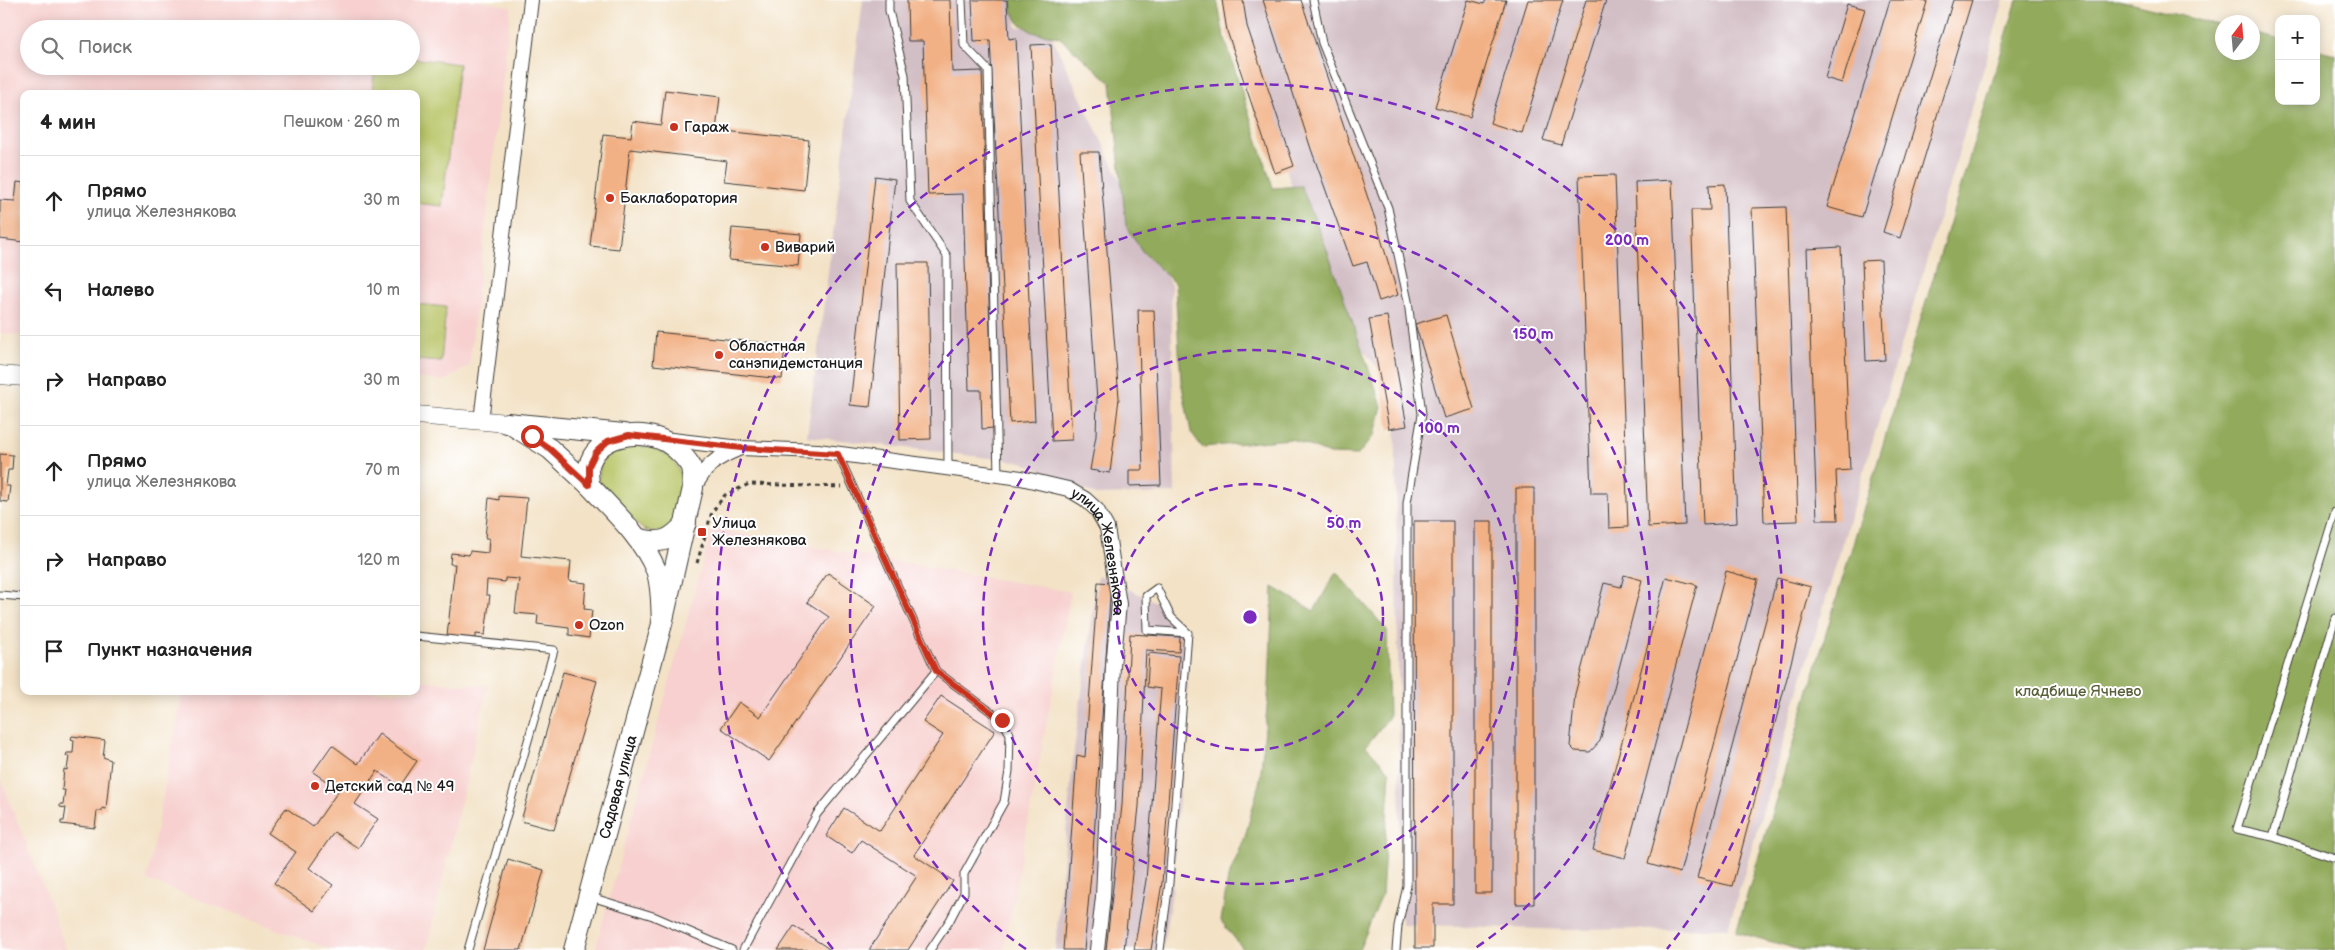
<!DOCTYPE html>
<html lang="ru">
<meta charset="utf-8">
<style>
body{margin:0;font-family:"Balsamiq Sans",sans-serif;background:#f2f2f2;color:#222}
.controls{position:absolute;right:15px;top:15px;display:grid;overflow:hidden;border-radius:10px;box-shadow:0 2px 12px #0003}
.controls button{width:45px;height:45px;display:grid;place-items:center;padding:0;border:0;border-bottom:1px solid #e0e0e0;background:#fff;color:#222;font:25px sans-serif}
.compass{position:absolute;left:2215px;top:15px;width:45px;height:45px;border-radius:50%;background:#fff;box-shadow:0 2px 12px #0003;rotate:16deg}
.stop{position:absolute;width:15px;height:15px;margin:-11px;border:4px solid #c8321e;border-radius:50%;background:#fff}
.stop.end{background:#c8321e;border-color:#fff;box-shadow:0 1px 5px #0008}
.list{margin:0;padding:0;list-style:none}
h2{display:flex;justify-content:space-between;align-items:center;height:65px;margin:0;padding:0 20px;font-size:21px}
h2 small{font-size:16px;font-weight:400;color:#767676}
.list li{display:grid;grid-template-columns:32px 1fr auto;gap:15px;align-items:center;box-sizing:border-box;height:90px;padding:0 20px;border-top:1px solid #e0e0e0}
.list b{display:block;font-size:19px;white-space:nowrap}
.list p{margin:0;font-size:16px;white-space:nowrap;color:#767676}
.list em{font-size:16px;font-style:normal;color:#767676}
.icon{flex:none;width:28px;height:28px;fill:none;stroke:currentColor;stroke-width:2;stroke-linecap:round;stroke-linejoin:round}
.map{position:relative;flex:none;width:2335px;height:950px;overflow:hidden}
.search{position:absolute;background:#fff;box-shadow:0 2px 12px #0003;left:20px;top:20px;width:400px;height:55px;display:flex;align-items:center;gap:12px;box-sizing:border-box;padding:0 18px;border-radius:28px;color:#767676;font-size:19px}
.panel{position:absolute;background:#fff;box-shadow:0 2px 12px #0003;left:20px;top:90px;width:400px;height:605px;border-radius:10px}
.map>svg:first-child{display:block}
.built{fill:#f7d0cf;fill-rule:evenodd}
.industrial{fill:#d2bec5}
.green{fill:#b9c567;stroke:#6a7042}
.forest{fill:#92aa5c;stroke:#57633c}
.building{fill:#f2b185}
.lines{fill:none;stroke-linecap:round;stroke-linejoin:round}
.service-casing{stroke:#3c3a36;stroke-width:9}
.minor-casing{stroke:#3c3a36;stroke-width:16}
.tertiary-casing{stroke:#3c3a36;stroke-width:19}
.secondary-casing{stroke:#3c3a36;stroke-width:22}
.path{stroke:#3c3a36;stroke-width:3;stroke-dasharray:4 4;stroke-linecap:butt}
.service{stroke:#fff;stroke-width:7}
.minor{stroke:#fff;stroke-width:14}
.tertiary{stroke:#fff;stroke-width:18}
.secondary{stroke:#fff;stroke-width:20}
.route{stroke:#c8321e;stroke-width:6}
.ring{fill:none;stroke:#7b2cbf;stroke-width:2.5;stroke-dasharray:9 6}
.poi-dot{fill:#c8321e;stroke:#fff;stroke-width:2}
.labels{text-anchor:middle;stroke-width:4;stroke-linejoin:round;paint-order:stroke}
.poi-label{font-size:15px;fill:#1c1c1c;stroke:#fff;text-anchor:start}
.street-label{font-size:15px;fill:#1c1c1c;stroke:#fff}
.park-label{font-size:15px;fill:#5b603a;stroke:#fff}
.centre{fill:#7b2cbf;stroke:#fff;stroke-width:2.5}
.ring-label{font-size:15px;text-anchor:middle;font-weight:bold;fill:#7b2cbf;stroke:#fff;stroke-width:4;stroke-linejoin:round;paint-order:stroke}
</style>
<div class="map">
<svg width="2335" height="950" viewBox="0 0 2335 950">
<rect width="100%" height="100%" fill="#fff"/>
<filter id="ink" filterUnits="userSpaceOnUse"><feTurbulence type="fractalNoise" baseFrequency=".02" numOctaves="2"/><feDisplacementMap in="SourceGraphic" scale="10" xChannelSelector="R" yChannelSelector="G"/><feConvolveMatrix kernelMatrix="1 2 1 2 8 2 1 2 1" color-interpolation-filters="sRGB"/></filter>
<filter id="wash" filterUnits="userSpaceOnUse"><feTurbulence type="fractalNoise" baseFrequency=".0096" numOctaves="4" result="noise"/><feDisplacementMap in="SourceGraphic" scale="20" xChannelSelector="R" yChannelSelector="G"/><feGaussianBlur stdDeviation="1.12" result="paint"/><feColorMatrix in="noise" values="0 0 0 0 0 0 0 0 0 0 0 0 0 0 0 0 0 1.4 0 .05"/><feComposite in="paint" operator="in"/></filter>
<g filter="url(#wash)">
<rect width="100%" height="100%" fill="#f3e2c6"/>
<path class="built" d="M 0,0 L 478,0 L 511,7 L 469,366 L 444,381 L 416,378 L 416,94 L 24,94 L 24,336 L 0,333 ZM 29,29 L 411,29 L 411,66 L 29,66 Z
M 712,529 L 1071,592 L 1004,950 L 595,950 Z
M 416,680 L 488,686 L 426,950 L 332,950 L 147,880 L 183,691 L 416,691 Z
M 0,777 L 53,912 L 66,950 L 0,950 Z"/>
<path class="industrial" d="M 863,0 L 1014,0 L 1016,27 L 1047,27 L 1171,286 L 1175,493 L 1096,495 L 1022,462 L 807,436 Z
M 1234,0 L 2004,0 L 1728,928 L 1566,930 L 1401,924 L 1395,388 L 1335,317 L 1240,29 Z
M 1098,575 L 1160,604 L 1191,637 L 1172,892 L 1162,950 L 1055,950 L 1074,750 Z"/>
<path class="green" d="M 411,58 L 459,64 L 442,206 L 416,203 L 416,94 L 372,94 L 375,66 L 411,66 Z
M 416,304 L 446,307 L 441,362 L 416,360 Z
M 630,445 C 645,447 661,448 672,459 C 689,476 685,536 654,532 C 650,531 646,531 643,529 C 631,520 611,494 599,481 C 599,457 608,451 630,445 Z"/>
<path class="forest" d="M 1012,0 L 1217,0 L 1224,36 L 1273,188 L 1301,186 L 1324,242 L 1382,406 L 1375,434 L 1358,455 L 1330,454 L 1291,439 L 1202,447 L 1191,432 L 1181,381 L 1175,284 L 1142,251 L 1126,225 L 1111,83 L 1059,37 L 1032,32 L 1018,22 L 1012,10 Z
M 2017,0 L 2118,0 L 2222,26 L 2222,52 L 2252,52 L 2253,33 L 2279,40 L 2279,101 L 2316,101 L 2316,49 L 2335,54 L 2335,950 L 1801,950 L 1736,932 Z
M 1336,572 L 1387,630 L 1389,717 L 1366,746 L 1390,772 L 1382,895 L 1359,950 L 1244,950 L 1221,921 L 1228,878 L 1245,837 L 1260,780 L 1269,687 L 1273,587 L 1314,611 Z"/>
<g id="blocks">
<path class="building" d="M 907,0 L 950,0 L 952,72 L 982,71 L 993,428 L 982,429 L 981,390 L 969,390 L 963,194 L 928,195 L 923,41 L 908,41 Z
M 972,0 L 1007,0 L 1009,39 L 1016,38 L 1035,421 L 1010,423 L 990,40 L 974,41 Z
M 1222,0 L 1243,0 L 1247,26 L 1294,166 L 1275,173 L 1227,31 Z
M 1263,0 L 1301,0 L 1376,222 L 1398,295 L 1379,301 L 1367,262 L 1353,266 L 1311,149 Z
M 1468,0 L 1484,4 L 1486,0 L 1506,0 L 1470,117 L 1435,107 Z
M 1528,0 L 1563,0 L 1522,133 L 1490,123 Z
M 1586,0 L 1606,0 L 1561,145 L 1543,140 Z
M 1890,0 L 1918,0 L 1927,2 L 1862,217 L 1827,207 Z
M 1953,0 L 1972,0 L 1900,238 L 1883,232 Z
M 1847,4 L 1865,9 L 1842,83 L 1825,78 Z
M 1051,44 L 1072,440 L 1052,441 L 1031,45 Z
M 665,90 L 720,97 L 716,130 L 809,140 L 804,190 L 724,181 L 727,161 L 630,149 L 619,249 L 590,246 L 603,134 L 631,137 L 633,121 L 661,125 Z
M 1080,152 L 1099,152 L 1119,398 L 1110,473 L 1090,470 L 1096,436 L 1097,401 Z
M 1615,175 L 1628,527 L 1609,528 L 1608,493 L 1591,493 L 1579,176 Z
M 875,176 L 895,179 L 870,407 L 850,405 Z
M 1672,180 L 1685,525 L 1648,527 L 1635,182 Z
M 17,182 L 24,183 L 24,242 L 0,239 L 0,200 L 15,201 Z
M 1725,184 L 1737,523 L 1703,525 L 1691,210 L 1710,210 L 1709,185 Z
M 1786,207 L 1798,521 L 1764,522 L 1752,208 Z
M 732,228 L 801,234 L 798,266 L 729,260 Z
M 1841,247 L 1850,470 L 1836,471 L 1838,520 L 1817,520 L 1807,249 Z
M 1881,260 L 1885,360 L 1866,361 L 1862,261 Z
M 897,263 L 928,263 L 931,439 L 900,440 Z
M 1138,310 L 1154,310 L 1161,485 L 1129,486 L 1129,470 L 1143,470 Z
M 1446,315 L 1474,409 L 1444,418 L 1415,324 Z
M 1387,316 L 1407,426 L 1389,429 L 1369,319 Z
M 656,332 L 785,345 L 782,379 L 653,365 Z
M 0,454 L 13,455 L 12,470 L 8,470 L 6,486 L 10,486 L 8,502 L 0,501 Z
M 1516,488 L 1534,488 L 1534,904 L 1516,904 Z
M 499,496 L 527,498 L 521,556 L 571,561 L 569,581 L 586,583 L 584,609 L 592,610 L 589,638 L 569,635 L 569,628 L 537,624 L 538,615 L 515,613 L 519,579 L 505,578 L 505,582 L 487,580 L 486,595 L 490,595 L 485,635 L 476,634 L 476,638 L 447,636 L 455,564 L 450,564 L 451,553 L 469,555 L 470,551 L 488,553 L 489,538 L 485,538 L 489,498 L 499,500 Z
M 1414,521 L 1453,521 L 1453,904 L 1433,904 L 1433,948 L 1415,948 Z
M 1475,521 L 1492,521 L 1492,893 L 1475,893 Z
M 1726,571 L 1758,580 L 1680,873 L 1648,864 Z
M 828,573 L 876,606 L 769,761 L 721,728 L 739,702 L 760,717 L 829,617 L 807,602 Z
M 1624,575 L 1642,580 L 1600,741 L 1590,752 L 1575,751 L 1570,746 L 1575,694 L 1604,583 L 1621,587 Z
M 1666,577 L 1697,585 L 1625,858 L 1593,850 Z
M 1777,578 L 1811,587 L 1732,886 L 1697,878 Z
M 1098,582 L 1111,583 L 1093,852 L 1084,950 L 1063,950 L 1077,755 L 1085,757 Z
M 1130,634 L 1180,637 L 1179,652 L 1146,650 L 1139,806 L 1124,950 L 1106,950 L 1122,805 Z
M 1149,653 L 1179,656 L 1162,883 L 1151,950 L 1134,950 L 1146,880 L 1161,689 L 1147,687 Z
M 563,672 L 597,681 L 554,830 L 521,821 Z
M 941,696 L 995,731 L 914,855 L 953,881 L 908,950 L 869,950 L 917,876 L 861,840 L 852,853 L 826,836 L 844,808 L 880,831 L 943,735 L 923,722 Z
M 379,734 L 417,761 L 400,786 L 377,771 L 355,804 L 378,819 L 358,848 L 334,832 L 309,868 L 333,885 L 314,911 L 274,883 L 296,852 L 268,833 L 286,808 L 313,827 L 339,790 L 313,772 L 332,745 L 358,764 Z
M 72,736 L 105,740 L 103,757 L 111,760 L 106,809 L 102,808 L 102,811 L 97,811 L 95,828 L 61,824 L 61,821 L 64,821 L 66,808 L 60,807 L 60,804 L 63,804 L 65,790 L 62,790 L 64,769 L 67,770 L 69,756 L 66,756 L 67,753 L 73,753 L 74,740 L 71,739 Z
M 508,859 L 544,870 L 521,950 L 483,950 Z
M 794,926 L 831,950 L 778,950 Z"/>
</g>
</g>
<g filter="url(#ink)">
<use href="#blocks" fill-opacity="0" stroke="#3c3a36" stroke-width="1"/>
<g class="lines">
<g class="service-casing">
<path id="service" d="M 889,0 L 889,11 L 905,75 L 910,201 L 947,256 L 948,467
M 962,0 L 964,45 L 988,70 L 998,475
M 1313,0 L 1322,43 L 1388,208 L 1408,301 L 1422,414 L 1407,503 L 1407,886 L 1398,926 L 1396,950
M 2335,512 L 2237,829 L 2273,837 L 2335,858
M 1157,588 L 1171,617 L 1188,633 L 1147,630 L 1146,596 Z
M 0,595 L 24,597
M 416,636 L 554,650 L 468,950
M 2273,837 L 2335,618
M 591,897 L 653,916 L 732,950
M 743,950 L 817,814 L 936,671 L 838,454
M 930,950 L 950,920 L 964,893 L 964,874 L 1004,802 L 1009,771 L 1010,734 L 1002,720 L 936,671
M 1160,950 L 1169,883 L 1188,633"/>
</g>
<g class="minor-casing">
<g id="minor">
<path d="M 481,421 L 531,0"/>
<path id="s1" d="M 663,439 L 741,448 L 818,451 L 1021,478 L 1068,489 L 1085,499 L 1097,510 L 1107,528 L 1119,604 L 1113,666 L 1103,897 L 1097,950"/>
<path d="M 694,488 C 706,466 714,459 738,449"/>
</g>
</g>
<g class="tertiary-casing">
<path id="tertiary" d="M 0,375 L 24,377
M 416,415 L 507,423"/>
</g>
<g class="secondary-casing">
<g id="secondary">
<path d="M 507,423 L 624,434"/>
<path d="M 515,427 L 550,449 L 589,485"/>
<path d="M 637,538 C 661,545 670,541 686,523"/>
<path id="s2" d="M 574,950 L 662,624 L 693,488 C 692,481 693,471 690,465 C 683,454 670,442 657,438 C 633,430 596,437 589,466 C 587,471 589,479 589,485 C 613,511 642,537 656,570 C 662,586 661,607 662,624"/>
</g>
</g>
<path class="path" d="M 697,563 L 712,512 L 725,495 L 749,484 L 842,487"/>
<use href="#service" class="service"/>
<use href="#minor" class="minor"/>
<use href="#tertiary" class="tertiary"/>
<use href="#secondary" class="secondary"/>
</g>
</g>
<g class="lines" filter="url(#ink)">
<path class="route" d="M 532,436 L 550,449 L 589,485 L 589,466 L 596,452 L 608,441 L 629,435 L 741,448 L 838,454 L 936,671 L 1002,720"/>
</g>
<g class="ring">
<circle cx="1250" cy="617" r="133"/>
<circle cx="1250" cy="617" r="267"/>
<path d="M1026 949A400 400 0 1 1 1474 949"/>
<path d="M833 949A533 533 0 1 1 1667 949"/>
</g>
<g class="poi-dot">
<circle cx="674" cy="127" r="5"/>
<circle cx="610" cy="198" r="5"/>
<circle cx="765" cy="247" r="5"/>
<circle cx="719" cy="355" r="5"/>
<rect x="697" y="527" width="10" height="10" rx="2.5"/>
<circle cx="579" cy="625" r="5"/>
<circle cx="315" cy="786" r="5"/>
</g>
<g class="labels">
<g class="poi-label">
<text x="684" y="132">Гараж</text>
<text x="620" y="203">Баклаборатория</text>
<text x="775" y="252">Виварий</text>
<text x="729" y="351">Областная<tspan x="729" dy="17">санэпидемстанция</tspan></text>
<text x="712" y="528">Улица<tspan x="712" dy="17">Железнякова</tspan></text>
<text x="589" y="630">Ozon</text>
<text x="325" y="791">Детский сад № 49</text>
</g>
<g class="street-label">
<text dy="5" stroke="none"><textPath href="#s1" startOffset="484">улица Железнякова</textPath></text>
<text dy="5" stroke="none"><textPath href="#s2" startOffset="169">Садовая улица</textPath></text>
</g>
<g class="park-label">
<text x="2078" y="696">кладбище Ячнево</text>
</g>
</g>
<circle cx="1250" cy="617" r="8" class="centre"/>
<g class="ring-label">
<text x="1627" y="245">200 m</text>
<text x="1533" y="339">150 m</text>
<text x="1439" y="433">100 m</text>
<text x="1344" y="528">50 m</text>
</g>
</svg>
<div class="controls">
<button>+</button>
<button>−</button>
</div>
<svg class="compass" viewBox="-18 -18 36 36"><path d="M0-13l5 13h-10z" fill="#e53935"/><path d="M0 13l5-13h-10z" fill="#767676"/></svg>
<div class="stop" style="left:532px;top:436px"></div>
<div class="stop end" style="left:1002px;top:720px"></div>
<div class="search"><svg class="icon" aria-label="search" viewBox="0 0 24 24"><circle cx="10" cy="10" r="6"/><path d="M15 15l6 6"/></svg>Поиск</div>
<section class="panel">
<h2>4 мин<small>Пешком · 260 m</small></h2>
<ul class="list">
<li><svg class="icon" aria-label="ahead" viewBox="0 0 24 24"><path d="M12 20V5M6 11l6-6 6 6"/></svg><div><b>Прямо</b><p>улица Железнякова</p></div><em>30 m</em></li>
<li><svg class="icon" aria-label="left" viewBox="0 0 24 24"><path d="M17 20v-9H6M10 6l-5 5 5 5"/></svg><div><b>Налево</b></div><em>10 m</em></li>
<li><svg class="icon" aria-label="right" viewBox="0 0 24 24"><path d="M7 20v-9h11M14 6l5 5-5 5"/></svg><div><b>Направо</b></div><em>30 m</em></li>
<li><svg class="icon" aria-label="ahead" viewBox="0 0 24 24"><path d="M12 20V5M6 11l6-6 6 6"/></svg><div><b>Прямо</b><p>улица Железнякова</p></div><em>70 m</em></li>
<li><svg class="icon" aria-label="right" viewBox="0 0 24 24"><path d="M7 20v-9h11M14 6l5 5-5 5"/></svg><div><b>Направо</b></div><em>120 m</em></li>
<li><svg class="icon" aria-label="arrive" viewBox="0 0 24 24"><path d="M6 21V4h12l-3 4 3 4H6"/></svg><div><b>Пункт назначения</b></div></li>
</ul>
</section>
</div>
